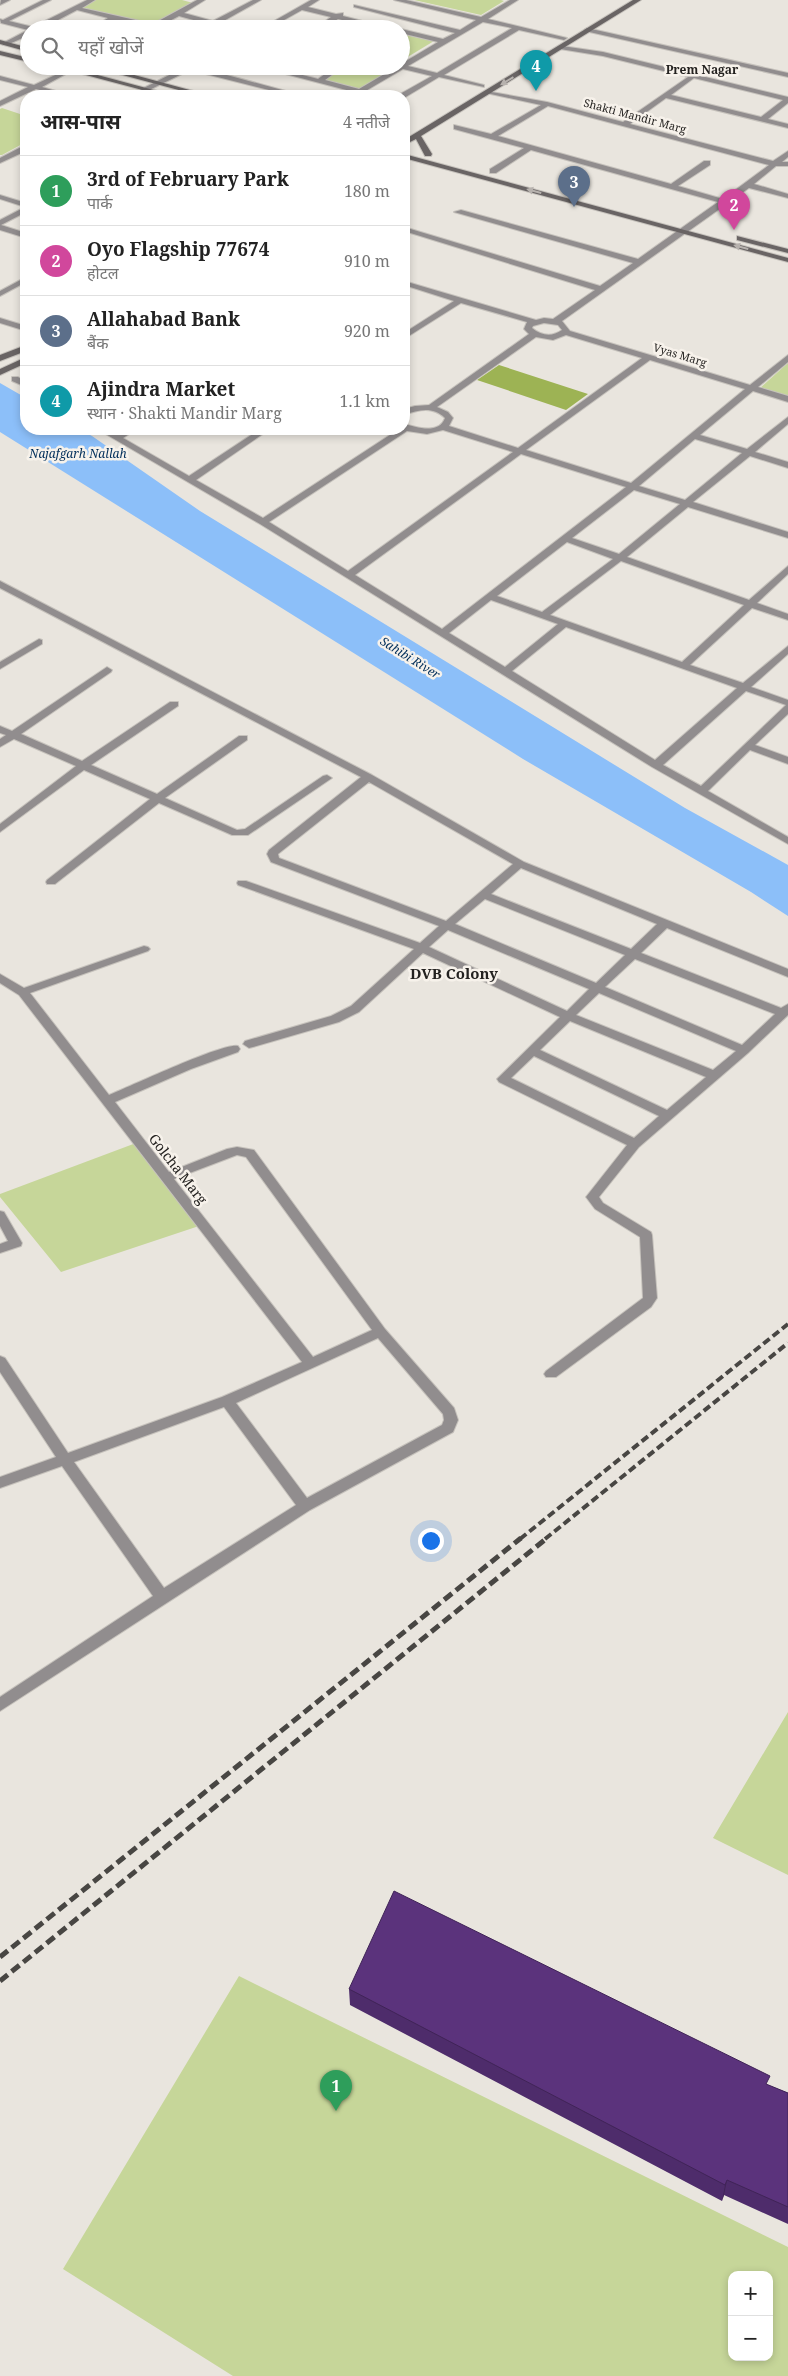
<!DOCTYPE html>
<html lang="hi">
<meta charset="utf-8">
<style>
body{margin:0;font-family:"Noto Serif","Noto Sans Devanagari",serif;background:#f6f6f6;color:#222}
.controls{position:absolute;right:15px;bottom:15px;display:grid;overflow:hidden;border-radius:10px;box-shadow:0 2px 8px #0003}
.controls button{width:45px;height:45px;display:grid;place-items:center;padding:0;border:0;border-bottom:1px solid #e0e0e0;background:#fff;color:#222;font:25px sans-serif}
.you{position:absolute;left:430px;top:1540px;width:18px;height:18px;margin:-12px;border:4px solid #fff;border-radius:50%;background:#1a73e8;box-shadow:0 0 0 8px #1a73e833}
.badge{display:grid;place-items:center;width:32px;height:32px;border-radius:50%;background:#d93025;color:#fff;font-size:16px;font-weight:700}
.pin{position:absolute;translate:-50% -41px;filter:drop-shadow(0 1px 2px #0008)}
.pin::after{content:'';position:absolute;top:26px;width:18px;height:15px;background:inherit;clip-path:polygon(0 0,100% 0,50% 100%)}
.list{margin:0;padding:0;list-style:none}
h2{display:flex;justify-content:space-between;align-items:center;height:65px;margin:0;padding:0 20px;font-size:21px}
h2 small{font-size:16px;font-weight:400;color:#767676}
.list li{display:grid;grid-template-columns:32px 1fr auto;gap:15px;align-items:center;box-sizing:border-box;height:70px;padding:0 20px;border-top:1px solid #e0e0e0}
.list b{display:block;font-size:19px;white-space:nowrap}
.list p{margin:0;font-size:16px;white-space:nowrap;color:#767676}
.list em{font-size:16px;font-style:normal;color:#767676}
.icon{flex:none;width:28px;height:28px;fill:none;stroke:currentColor;stroke-width:2;stroke-linecap:round;stroke-linejoin:round}
.map{position:relative;flex:none;width:788px;height:2376px;overflow:hidden}
.search{position:absolute;background:#fff;box-shadow:0 2px 8px #0003;left:20px;top:20px;width:390px;height:55px;display:flex;align-items:center;gap:12px;box-sizing:border-box;padding:0 18px;border-radius:28px;color:#767676;font-size:19px}
.panel{position:absolute;background:#fff;box-shadow:0 2px 8px #0003;left:20px;top:90px;width:390px;height:345px;border-radius:20px}
.map>svg:first-child{display:block}
.green{fill:#c6d699;fill-rule:evenodd}
.forest{fill:#9db354}
.water{fill:#8cbff9}
.lines{fill:none;stroke-linecap:round;stroke-linejoin:round}
.street-casing{stroke:#c6c2bc;stroke-width:2}
.secondary-casing{stroke:#c6c2bc;stroke-width:2}
.street{fill:#918d8e;fill-rule:evenodd}
.secondary{fill:#696464;fill-rule:evenodd}
.rail-far1{stroke:#484643;stroke-width:4;stroke-dasharray:8 4;stroke-linecap:butt}
.rail{stroke:#484643;stroke-width:5;stroke-dasharray:10 5;stroke-linecap:butt}
.wall{fill:#4e2c6b}
.shaded-wall{fill:#402457}
.building{fill:#5b337c;stroke:#402457}
.oneway{fill:#b7b2ae}
.labels{text-anchor:middle;stroke-width:5;stroke-linejoin:round;paint-order:stroke}
.far-street-label{font-size:11px;fill:#242220;stroke:#f7f2eb}
.far-neighbourhood-label{font-size:12px;font-weight:bold;fill:#242220;stroke:#f7f2eb}
.far-water-label{font-size:12px;font-style:italic;fill:#002e5a;stroke:#f7f2eb}
.street-label{font-size:14px;fill:#242220;stroke:#f7f2eb}
.neighbourhood-label{font-size:15px;font-weight:bold;fill:#242220;stroke:#f7f2eb}
</style>
<div class="map">
<svg width="788" height="2376" viewBox="0 0 788 2376">
<rect width="100%" height="100%" fill="#e9e5de"/>
<path class="green" d="M 95,0 L 182,0 L 193,3 L 151,25 L 79,8 Z
M 414,0 L 501,0 L 504,1 L 481,15 Z
M 405,35 L 434,41 L 401,61 L 401,37 Z
M 344,66 L 383,66 L 393,69 L 360,89 L 321,80 Z
M 2,108 L 26,116 L 26,142 L 2,155 L 0,155 L 0,109 Z
M 788,363 L 788,396 L 760,388 Z
M 136,1143 L 205,1224 L 61,1272 L 0,1197 L 0,1194 Z
M 788,1712 L 788,1875 L 713,1838 Z
M 239,1976 L 788,2247 L 788,2376 L 233,2376 L 63,2269 ZM 732,2275 L 769,2275 L 769,2357 L 732,2357 Z"/>
<path class="forest" d="M 499,365 L 588,394 L 566,410 L 477,380 Z"/>
<path class="water" d="M 0,383 L 26,398 L 26,429 L 79,429 L 92,436 L 200,511 L 685,808 L 788,865 L 788,916 L 751,892 L 523,759 L 0,432 Z"/>
<g class="lines">
<g class="street-casing">
<path id="street" d="M 1,0 L 10,0 L 0,5 Z
M 43,0 L 51,0 L 9,21 L 33,27 L 87,0 L 95,0 L 82,8 L 153,24 L 197,0 L 205,0 L 184,13 L 213,21 L 253,0 L 261,0 L 220,23 L 240,29 C 231,29 219,24 211,27 L 208,24 L 179,16 L 154,29 L 145,29 L 147,27 L 115,20 L 99,29 L 90,29 L 108,18 L 77,10 L 41,29 L 29,29 L 29,35 L 7,45 L 3,45 L 3,43 L 28,30 L 1,23 L 0,19 L 3,20 Z
M 311,0 L 319,0 L 308,7 L 336,14 L 343,13 L 343,16 L 393,29 L 380,29 L 338,19 L 322,29 L 314,29 L 331,17 L 302,10 L 268,29 L 260,29 Z
M 394,0 L 406,0 L 481,17 L 510,0 L 518,0 L 488,19 L 567,38 L 564,40 L 519,30 L 444,75 L 484,85 L 484,87 L 439,77 L 404,98 L 404,96 L 400,96 L 400,94 L 432,76 L 403,69 L 357,96 L 349,96 L 354,92 L 255,66 L 268,66 L 318,79 L 336,66 L 344,66 L 325,80 L 359,89 L 398,66 L 401,66 L 401,64 L 438,42 L 401,33 L 401,29 L 443,39 L 455,33 L 354,7 L 354,5 L 460,30 L 476,20 ZM 483,22 L 512,28 L 437,73 L 408,66 Z
M 587,28 L 788,73 L 788,77 L 585,31 L 584,30 Z
M 562,46 L 603,52 L 788,97 L 788,103 L 768,119 L 788,124 L 788,128 L 666,98 L 630,124 L 773,161 L 788,151 L 788,157 L 782,162 L 788,162 L 788,166 L 776,166 L 754,184 L 788,194 L 788,198 L 749,188 L 562,321 L 570,331 L 750,385 L 788,355 L 788,362 L 758,387 L 788,396 L 788,402 L 753,391 L 700,435 L 747,449 L 788,417 L 788,424 L 755,452 L 788,462 L 788,468 L 750,456 L 693,502 L 788,532 L 788,538 L 688,507 L 627,557 L 749,600 L 788,566 L 788,574 L 757,603 L 788,614 L 788,620 L 752,608 L 690,665 L 743,683 L 788,646 L 788,654 L 751,687 L 788,700 L 788,714 L 755,745 L 788,757 L 788,764 L 750,750 L 708,791 L 788,837 L 788,844 L 652,767 L 260,524 L 97,429 L 107,429 L 117,434 L 127,429 L 137,429 L 123,438 L 189,476 L 260,429 L 270,429 L 196,480 L 263,518 L 399,429 L 404,429 L 404,424 C 416,427 439,435 445,418 C 432,406 419,410 404,415 L 404,409 L 415,406 L 429,405 L 529,334 L 524,329 L 527,322 L 461,303 L 404,339 L 404,333 L 454,301 L 404,285 L 404,281 L 536,320 L 544,318 L 553,319 L 595,290 L 404,231 L 404,227 L 600,286 L 633,263 L 454,212 L 461,210 L 638,259 L 718,202 L 531,150 L 496,173 L 490,173 L 490,169 L 524,148 L 454,129 L 454,125 L 491,134 L 541,105 L 486,93 L 486,91 L 547,102 L 623,122 L 688,77 L 603,56 L 560,49 L 560,47 ZM 694,78 L 783,100 L 761,117 L 671,95 ZM 548,106 L 769,165 L 723,199 L 678,186 L 710,165 L 710,161 L 704,161 L 671,184 L 498,136 ZM 544,323 L 558,325 L 562,330 C 552,337 542,336 532,328 L 533,326 ZM 566,335 L 642,358 L 518,448 L 449,426 L 453,418 L 448,412 L 437,407 L 536,337 L 553,340 ZM 650,360 L 745,389 L 631,483 L 526,450 ZM 443,430 L 513,452 L 348,571 L 269,522 L 407,431 L 427,434 ZM 695,439 L 742,453 L 685,500 L 639,486 ZM 521,454 L 626,487 L 442,629 L 355,575 ZM 634,490 L 680,504 L 619,554 L 572,538 ZM 567,542 L 613,559 L 542,612 L 497,596 ZM 621,561 L 744,605 L 682,662 L 550,615 ZM 491,600 L 558,624 L 505,667 L 449,633 ZM 566,627 L 737,688 L 655,760 L 512,671 ZM 746,691 L 786,705 L 701,786 L 663,765 Z
M 178,66 L 194,66 L 304,96 L 293,96 L 190,70 L 137,96 L 128,96 L 183,68 Z
M 68,69 L 73,70 L 42,87 L 73,96 L 63,96 L 36,89 L 0,106 L 0,101 L 28,87 L 0,80 L 0,76 L 34,85 Z
M 23,146 L 26,146 L 26,151 L 0,163 L 0,158 Z
M 0,195 L 26,203 L 26,212 L 1,225 L 26,233 L 26,238 L 0,230 L 0,220 L 25,207 L 0,199 Z
M 26,277 L 26,282 L 0,296 L 0,291 Z
M 0,318 L 26,326 L 26,331 L 0,323 Z
M 12,377 L 18,377 L 26,382 L 26,387 L 12,381 Z
M 0,581 L 372,775 L 524,862 L 788,969 L 788,977 L 667,928 L 641,953 L 781,1008 L 788,1004 L 788,1015 L 748,1053 L 639,1147 L 599,1197 L 603,1203 L 651,1232 L 652,1235 L 657,1298 L 651,1307 L 556,1377 L 546,1377 L 544,1374 L 546,1371 L 643,1298 L 640,1237 L 595,1209 L 586,1197 L 627,1145 L 499,1082 L 497,1079 L 560,1017 L 423,953 L 359,1012 L 339,1022 L 253,1047 L 249,1048 L 243,1044 L 245,1041 L 331,1016 L 351,1006 L 414,949 L 238,885 L 237,883 L 238,881 L 246,881 L 420,943 L 439,926 L 271,862 L 267,854 L 269,850 L 361,777 L 0,588 ZM 369,782 L 513,864 L 446,921 L 279,858 L 278,854 ZM 521,868 L 657,924 L 631,949 L 491,894 ZM 485,899 L 625,955 L 596,983 L 455,924 ZM 448,930 L 589,989 L 567,1011 L 429,947 ZM 635,959 L 775,1014 L 742,1045 L 605,987 ZM 599,993 L 736,1051 L 713,1070 L 576,1015 ZM 570,1021 L 706,1077 L 667,1110 L 540,1050 ZM 534,1056 L 659,1116 L 634,1138 L 511,1078 Z
M 39,639 L 42,640 L 42,644 L 0,669 L 0,662 Z
M 107,667 L 112,670 L 111,672 L 21,734 L 82,761 L 170,702 L 178,702 L 178,706 L 91,765 L 157,794 L 239,736 L 247,736 L 247,740 L 165,798 L 237,830 L 245,829 L 323,776 L 327,775 L 332,778 L 248,835 L 232,835 L 159,803 L 55,884 L 47,884 L 46,882 L 47,880 L 150,799 L 84,770 L 0,832 L 0,824 L 76,766 L 14,739 L 0,747 L 0,739 L 6,735 L 0,733 L 0,726 L 12,731 Z
M 144,946 L 148,947 L 150,949 L 148,951 L 30,993 L 109,1095 C 129,1087 224,1042 238,1046 L 240,1049 L 238,1052 L 191,1069 L 115,1102 L 169,1172 L 227,1149 L 237,1147 L 254,1150 L 385,1329 L 454,1408 L 458,1420 L 453,1432 L 310,1510 L 0,1711 L 0,1697 L 153,1596 L 62,1466 L 0,1488 L 0,1477 L 56,1457 L 0,1372 L 0,1356 L 5,1358 L 68,1453 L 222,1397 L 302,1362 L 19,995 L 0,983 L 0,974 L 24,988 ZM 237,1155 L 246,1157 L 372,1330 L 313,1357 L 174,1179 ZM 378,1338 L 443,1414 L 444,1420 L 442,1425 L 307,1498 L 236,1403 ZM 224,1407 L 296,1505 L 164,1588 L 74,1462 Z
M 0,1211 L 4,1212 L 22,1243 L 21,1246 L 0,1253 L 0,1244 L 8,1241 L 0,1226 Z"/>
</g>
<g class="secondary-casing">
<path id="secondary" d="M 633,0 L 641,0 L 421,136 L 432,154 L 431,156 L 425,156 L 416,139 L 404,145 L 404,140 Z
M 0,40 L 29,48 L 29,52 L 0,44 Z
M 0,51 L 29,58 L 29,62 L 0,55 Z
M 52,66 L 64,66 L 176,96 L 165,96 Z
M 89,66 L 101,66 L 212,96 L 201,96 Z
M 404,154 L 788,258 L 788,262 L 404,158 Z
M 737,236 L 788,249 L 788,253 L 737,240 Z
M 26,345 L 26,351 L 0,361 L 0,355 Z
M 26,357 L 26,363 L 0,375 L 0,369 Z"/>
</g>
<use href="#street" class="street"/>
<use href="#secondary" class="secondary"/>
<path class="rail-far1" d="M 520,1539 L 788,1324
M 545,1539 L 788,1343"/>
<path class="rail" d="M 0,1957 L 521,1538
M 0,1981 L 547,1538"/>
</g>
<path class="wall" d="M 349,1989 L 768,2085 L 788,2093 L 788,2224 L 724,2195 L 722,2201 L 350,2005 Z"/>
<path class="shaded-wall" d="M 727,2180 L 724,2195 L 722,2201 L 725,2185 Z"/>
<path class="building" d="M 394,1891 L 770,2076 L 766,2084 L 788,2093 L 788,2207 L 727,2180 L 725,2185 L 349,1989 Z"/>
<defs><path id="oneway-solid" d="M-6-.8H1V-3.2L6.5 0L1 3.2V.8H-6Z" transform="scale(1.25)"/></defs>
<g class="oneway">
<use href="#oneway-solid" transform="translate(507 81) rotate(149)"/>
<use href="#oneway-solid" transform="translate(534 191) rotate(-165)"/>
<use href="#oneway-solid" transform="translate(741 247) rotate(-165)"/>
</g>
<g class="labels">
<g class="far-street-label">
<text transform="translate(635 116) rotate(15)" y="4">Shakti Mandir Marg</text>
<text transform="translate(680 355) rotate(17)" y="4">Vyas Marg</text>
</g>
<g class="far-neighbourhood-label">
<text x="702" y="74">Prem Nagar</text>
</g>
<g class="far-water-label">
<text x="78" y="458">Najafgarh Nallah</text>
<text transform="translate(410 658) rotate(32)" y="4">Sahibi River</text>
</g>
<g class="street-label">
<text transform="translate(178 1169) rotate(52)" y="5">Golcha Marg</text>
</g>
<g class="neighbourhood-label">
<text x="454" y="979">DVB Colony</text>
</g>
</g>
</svg>
<div class="controls">
<button>+</button>
<button>−</button>
</div>
<div class="you"></div>
<div class="pin badge" style="left:336px;top:2111px;background:#2e9e5b">1</div>
<div class="pin badge" style="left:734px;top:230px;background:#d1479c">2</div>
<div class="pin badge" style="left:574px;top:207px;background:#5c6f8a">3</div>
<div class="pin badge" style="left:536px;top:91px;background:#0f9aa8">4</div>
<div class="search"><svg class="icon" aria-label="search" viewBox="0 0 24 24"><circle cx="10" cy="10" r="6"/><path d="M15 15l6 6"/></svg>यहाँ खोजें</div>
<section class="panel">
<h2>आस-पास<small>4 नतीजे</small></h2>
<ul class="list">
<li><span class="badge" style="background:#2e9e5b">1</span><div><b>3rd of February Park</b><p>पार्क</p></div><em>180 m</em></li>
<li><span class="badge" style="background:#d1479c">2</span><div><b>Oyo Flagship 77674</b><p>होटल</p></div><em>910 m</em></li>
<li><span class="badge" style="background:#5c6f8a">3</span><div><b>Allahabad Bank</b><p>बैंक</p></div><em>920 m</em></li>
<li><span class="badge" style="background:#0f9aa8">4</span><div><b>Ajindra Market</b><p>स्थान · Shakti Mandir Marg</p></div><em>1.1 km</em></li>
</ul>
</section>
</div>
